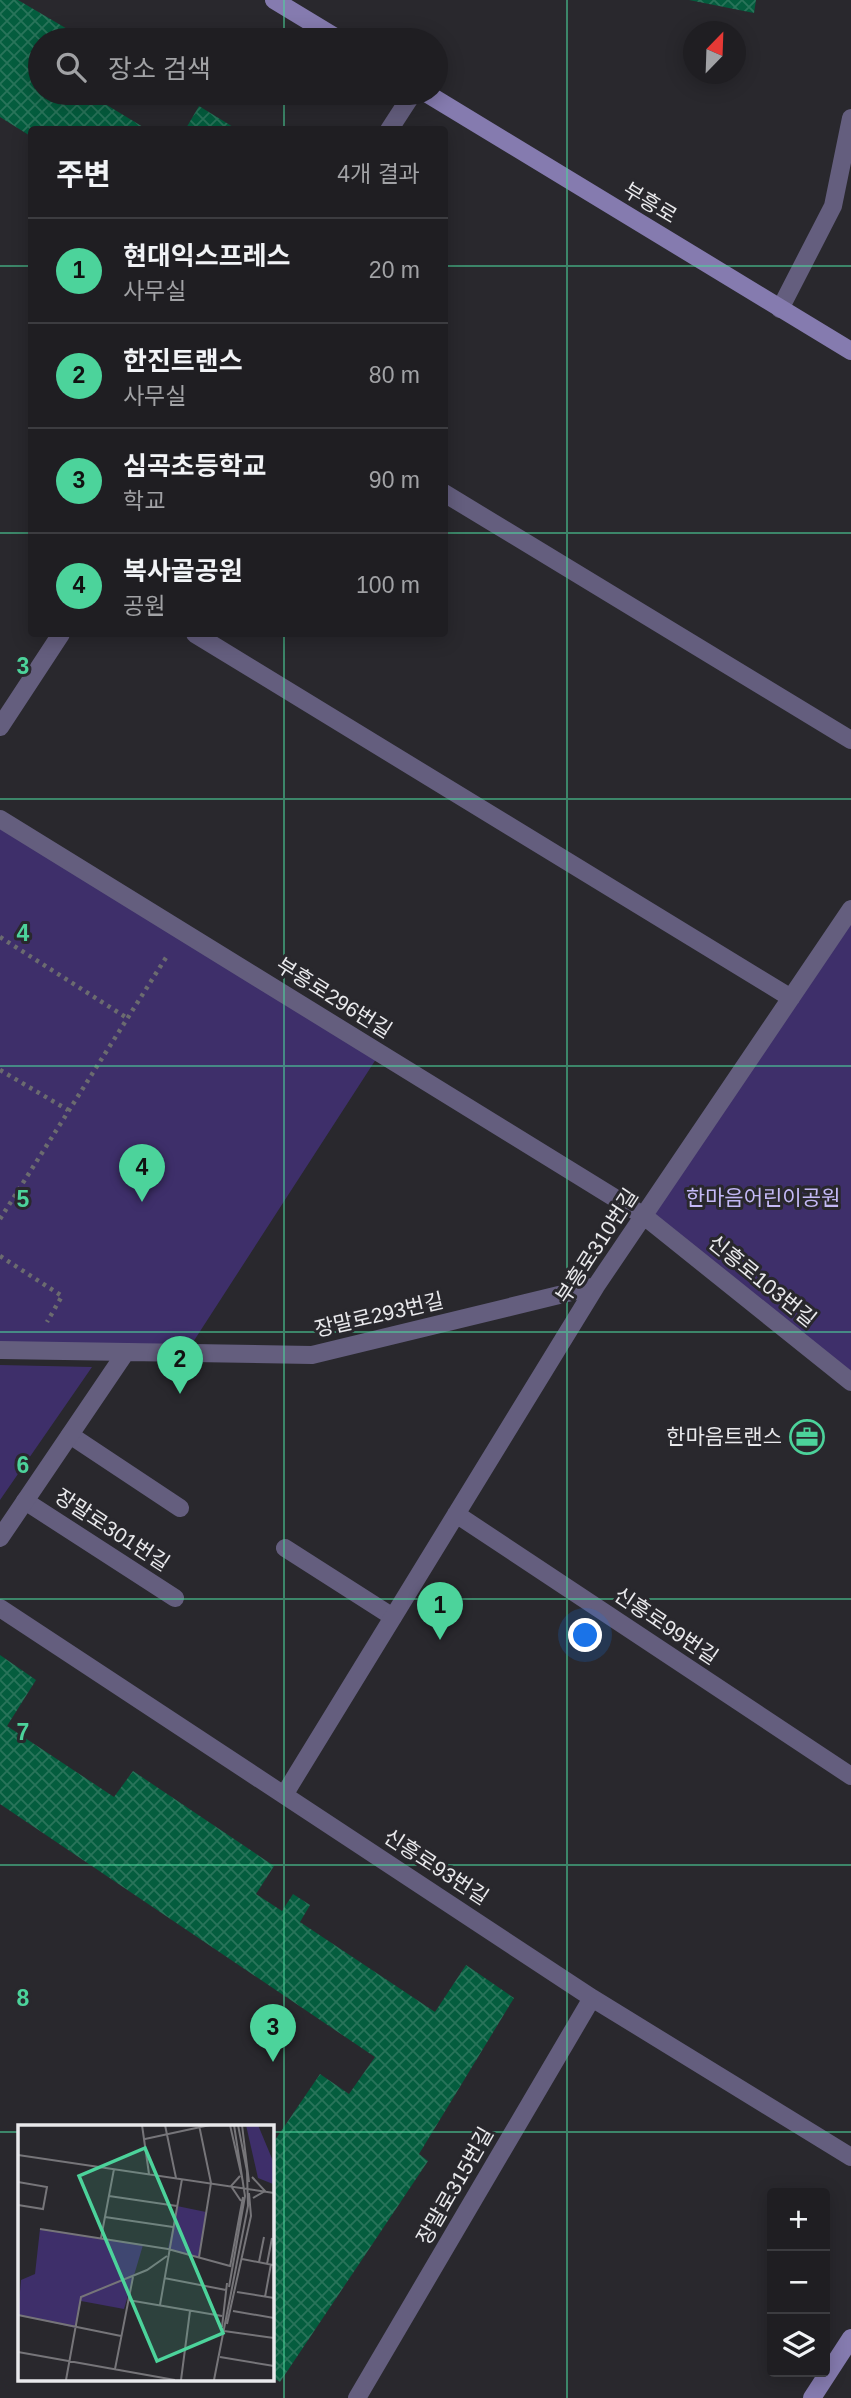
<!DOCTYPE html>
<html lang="ko">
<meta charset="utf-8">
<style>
body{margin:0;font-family:Arial,"Noto Sans KR",sans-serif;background:#2c2b2f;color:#f1f3f6}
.controls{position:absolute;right:21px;bottom:21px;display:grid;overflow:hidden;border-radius:7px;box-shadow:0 4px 18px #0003}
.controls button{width:63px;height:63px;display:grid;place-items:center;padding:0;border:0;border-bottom:2px solid #3c3c40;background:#1f1e22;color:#f1f3f6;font:35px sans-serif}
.compass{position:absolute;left:683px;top:21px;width:63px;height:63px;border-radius:50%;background:#1f1e22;box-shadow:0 4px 18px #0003;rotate:23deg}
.you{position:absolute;left:586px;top:1636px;width:24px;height:24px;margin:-18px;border:5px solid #fff;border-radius:50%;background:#1a73e8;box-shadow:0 0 0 10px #1a73e833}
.badge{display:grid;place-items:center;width:46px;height:46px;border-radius:50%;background:#4cd39b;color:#111;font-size:23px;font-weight:700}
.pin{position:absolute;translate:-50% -58px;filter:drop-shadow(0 2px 4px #0008)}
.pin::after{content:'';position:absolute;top:37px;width:24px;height:21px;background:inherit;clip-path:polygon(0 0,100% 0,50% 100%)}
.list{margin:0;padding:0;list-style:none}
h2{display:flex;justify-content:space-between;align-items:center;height:91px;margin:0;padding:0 28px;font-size:30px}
h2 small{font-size:23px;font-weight:400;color:#a1a2a5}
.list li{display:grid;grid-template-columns:46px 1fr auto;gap:21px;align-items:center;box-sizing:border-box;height:105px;padding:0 28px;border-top:2px solid #3c3c40}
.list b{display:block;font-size:26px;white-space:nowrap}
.list p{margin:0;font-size:23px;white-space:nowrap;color:#a1a2a5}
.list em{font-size:23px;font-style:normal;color:#a1a2a5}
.icon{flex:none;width:38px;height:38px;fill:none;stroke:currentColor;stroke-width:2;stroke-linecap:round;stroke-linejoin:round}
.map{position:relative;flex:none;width:851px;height:2398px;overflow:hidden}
.search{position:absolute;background:#1f1e22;box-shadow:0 4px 18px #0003;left:28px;top:28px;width:420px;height:77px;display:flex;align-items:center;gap:18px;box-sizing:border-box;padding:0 24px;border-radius:38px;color:#a1a2a5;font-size:26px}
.panel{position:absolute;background:#1f1e22;box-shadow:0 4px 18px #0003;left:28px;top:126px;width:420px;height:511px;border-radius:7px}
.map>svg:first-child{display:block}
.green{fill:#3e2f6a}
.building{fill:url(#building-cross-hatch)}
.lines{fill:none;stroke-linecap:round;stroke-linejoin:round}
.path{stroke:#6b6b6f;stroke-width:4.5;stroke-dasharray:3.5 5;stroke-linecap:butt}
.lane{stroke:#645e7e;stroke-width:18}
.street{stroke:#645e7e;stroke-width:18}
.secondary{stroke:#857baf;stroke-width:18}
.grid{fill:none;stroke:#4cd39b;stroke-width:2;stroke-opacity:0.55}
.labels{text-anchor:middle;stroke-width:6;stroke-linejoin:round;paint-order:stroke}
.street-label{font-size:21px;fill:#e9e9ec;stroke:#29282d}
.park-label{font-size:21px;fill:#c4b9f6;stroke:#29282d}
.poi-label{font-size:21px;fill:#e9e9ec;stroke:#29282d;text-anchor:end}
.inset-road{fill:none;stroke:#767579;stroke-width:2}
.view{fill:#4cd39b;fill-opacity:0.15;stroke:#4cd39b;stroke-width:3.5}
.inset-edge{fill:none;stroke:#e9e9ec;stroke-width:3.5}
.grid-label{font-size:23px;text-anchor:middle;font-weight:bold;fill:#4cd39b;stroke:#29282d;stroke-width:6;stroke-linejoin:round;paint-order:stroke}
</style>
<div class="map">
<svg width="851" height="2398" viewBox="0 0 851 2398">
<defs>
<pattern id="building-cross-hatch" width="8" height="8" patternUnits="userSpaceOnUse" patternTransform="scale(1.75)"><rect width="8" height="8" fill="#045d3e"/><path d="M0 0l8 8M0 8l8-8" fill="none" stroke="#29745a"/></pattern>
</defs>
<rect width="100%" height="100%" fill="#29282d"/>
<path class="green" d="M 0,817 L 380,1053 L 186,1353 L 0,1350 Z
M 851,909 L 851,1382 L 644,1216 Z
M 0,1365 L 92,1367 L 0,1500 Z"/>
<path class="building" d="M 0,0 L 18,0 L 86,40 L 40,40 L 40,93 L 87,93 L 148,130 L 32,130 L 32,137 L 0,117 Z
M 689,0 L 756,0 L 754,13 Z
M 199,106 L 238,130 L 185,130 Z
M 0,1655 L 36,1680 L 7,1726 L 114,1797 L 133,1771 L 274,1866 L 256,1894 L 282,1911 L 293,1894 L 310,1905 L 300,1922 L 435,2012 L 466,1965 L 514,1998 L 419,2154 L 428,2161 L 280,2382 L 271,2376 L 271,2146 L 320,2074 L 349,2094 L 375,2057 L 0,1804 Z"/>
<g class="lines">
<path class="path" d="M 0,937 L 127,1018
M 0,1070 L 68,1110
M 0,1219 L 167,956
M 0,1256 L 62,1296 L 47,1322"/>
<path class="lane" d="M 70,1435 L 180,1508
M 25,1501 L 175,1598
M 285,1548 L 393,1617"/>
<path class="street" d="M 389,130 L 413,93
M 780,309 L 833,206 L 851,118
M 444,493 L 851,740
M 195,634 L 791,998
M 0,727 L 61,634
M 0,819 L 644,1216 L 851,1382
M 0,1350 L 312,1355 L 596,1286
M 456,1514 L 851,1776
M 0,1538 L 126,1352
M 0,1608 L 592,1998 L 851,2157
M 284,1795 L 596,1286 L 851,909
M 357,2398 L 592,1998"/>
<path class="secondary" d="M 274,0 L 340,40
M 426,93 L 851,351
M 812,2398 L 851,2338"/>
</g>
<path class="grid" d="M 284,0 L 284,40M 567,0 L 567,2398M 284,93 L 284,130M 0,266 L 32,266M 444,266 L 851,266M 0,533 L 32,533M 444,533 L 851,533M 284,634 L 284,2398M 0,799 L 851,799M 0,1066 L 851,1066M 0,1332 L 851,1332M 0,1599 L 851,1599M 0,1865 L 851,1865M 0,2132 L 19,2132M 271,2132 L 851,2132"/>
<defs>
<g id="office-ring" transform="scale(1.75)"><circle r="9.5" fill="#29282d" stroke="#4cd39b" stroke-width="1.5"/><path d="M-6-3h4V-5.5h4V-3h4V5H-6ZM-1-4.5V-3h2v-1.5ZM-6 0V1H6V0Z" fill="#4cd39b"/></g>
</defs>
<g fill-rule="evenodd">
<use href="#office-ring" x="807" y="1437"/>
</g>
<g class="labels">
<g class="street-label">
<text transform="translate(650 203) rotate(31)" y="7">부흥로</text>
<text transform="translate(334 998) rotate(32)" y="7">부흥로296번길</text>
<text transform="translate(597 1246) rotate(-57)" y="7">부흥로310번길</text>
<text transform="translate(762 1281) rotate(39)" y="7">신흥로103번길</text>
<text transform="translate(379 1315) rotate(-13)" y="7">장말로293번길</text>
<text transform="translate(112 1530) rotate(33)" y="7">장말로301번길</text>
<text transform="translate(666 1626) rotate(34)" y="7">신흥로99번길</text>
<text transform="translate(436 1867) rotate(33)" y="7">신흥로93번길</text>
<text transform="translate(455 2186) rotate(-60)" y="7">장말로315번길</text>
</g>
<g class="park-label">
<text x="763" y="1205">한마음어린이공원</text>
</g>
<g class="poi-label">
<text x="782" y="1444">한마음트랜스</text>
</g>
</g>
<g transform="translate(18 2125)">
<rect width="256" height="256" fill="#29282d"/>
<path d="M 228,0 L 240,0 L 255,36 L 255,59 L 240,53 ZM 159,81 L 188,87 L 181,132 L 150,124 ZM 22,104 L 125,120 L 106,184 L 63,176 L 58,203 L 0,190 L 3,155 L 17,149 Z" fill="#3e2f6a"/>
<path class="inset-road" d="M 124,0 L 131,49M 147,0 L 158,53M 212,0 L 225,57M 224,0 L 231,57M 127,14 L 192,0M 0,30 L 256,68M 222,51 L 213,61 L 223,76M 234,52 L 247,66 L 235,73M 0,57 L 29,62 L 25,84 L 0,80M 91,71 L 159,81M 87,92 L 155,102M 22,104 L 150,124 L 212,141M 83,113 L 96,44M 181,132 L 193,58 L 181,0M 224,134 L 255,140M 241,137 L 246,112M 249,139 L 254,113M 212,142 L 225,72M 146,153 L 208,165M 211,162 L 227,71 L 216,0M 219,167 L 256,173M 247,172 L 253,139M 110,175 L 204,191M 142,180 L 164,54M 215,186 L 256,193M 0,190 L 103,211M 209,199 L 233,91 L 231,68M 204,202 L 209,158M 206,206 L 256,213M 0,227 L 157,255M 202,232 L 256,241M 97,244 L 115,152M 48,255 L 63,172 L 129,145 L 149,131M 163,255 L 172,186M 196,255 L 230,81 L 229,46 L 220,0"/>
<path class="view" d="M 127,23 L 205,208 L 139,236 L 61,51 Z"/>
<rect width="256" height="256" class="inset-edge"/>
</g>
<g class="grid-label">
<text x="23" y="674">3</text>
<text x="23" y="941">4</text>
<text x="23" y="1207">5</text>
<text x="23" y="1473">6</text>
<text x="23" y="1740">7</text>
<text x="23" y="2006">8</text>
</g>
</svg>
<div class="controls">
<button>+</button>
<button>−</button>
<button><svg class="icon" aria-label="layers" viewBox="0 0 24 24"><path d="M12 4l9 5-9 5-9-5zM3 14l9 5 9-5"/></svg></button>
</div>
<svg class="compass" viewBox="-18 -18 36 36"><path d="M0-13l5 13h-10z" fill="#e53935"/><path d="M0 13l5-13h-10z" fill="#a1a2a5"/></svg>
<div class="you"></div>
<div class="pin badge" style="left:440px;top:1640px">1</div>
<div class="pin badge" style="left:180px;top:1394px">2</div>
<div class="pin badge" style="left:273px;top:2062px">3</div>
<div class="pin badge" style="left:142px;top:1202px">4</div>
<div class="search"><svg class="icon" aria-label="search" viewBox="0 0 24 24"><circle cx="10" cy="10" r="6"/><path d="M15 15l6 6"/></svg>장소 검색</div>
<section class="panel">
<h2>주변<small>4개 결과</small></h2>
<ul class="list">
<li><span class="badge">1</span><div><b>현대익스프레스</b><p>사무실</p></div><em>20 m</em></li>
<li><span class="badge">2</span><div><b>한진트랜스</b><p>사무실</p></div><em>80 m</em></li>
<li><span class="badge">3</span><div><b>심곡초등학교</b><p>학교</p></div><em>90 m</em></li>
<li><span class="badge">4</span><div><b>복사골공원</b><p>공원</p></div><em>100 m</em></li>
</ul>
</section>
</div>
